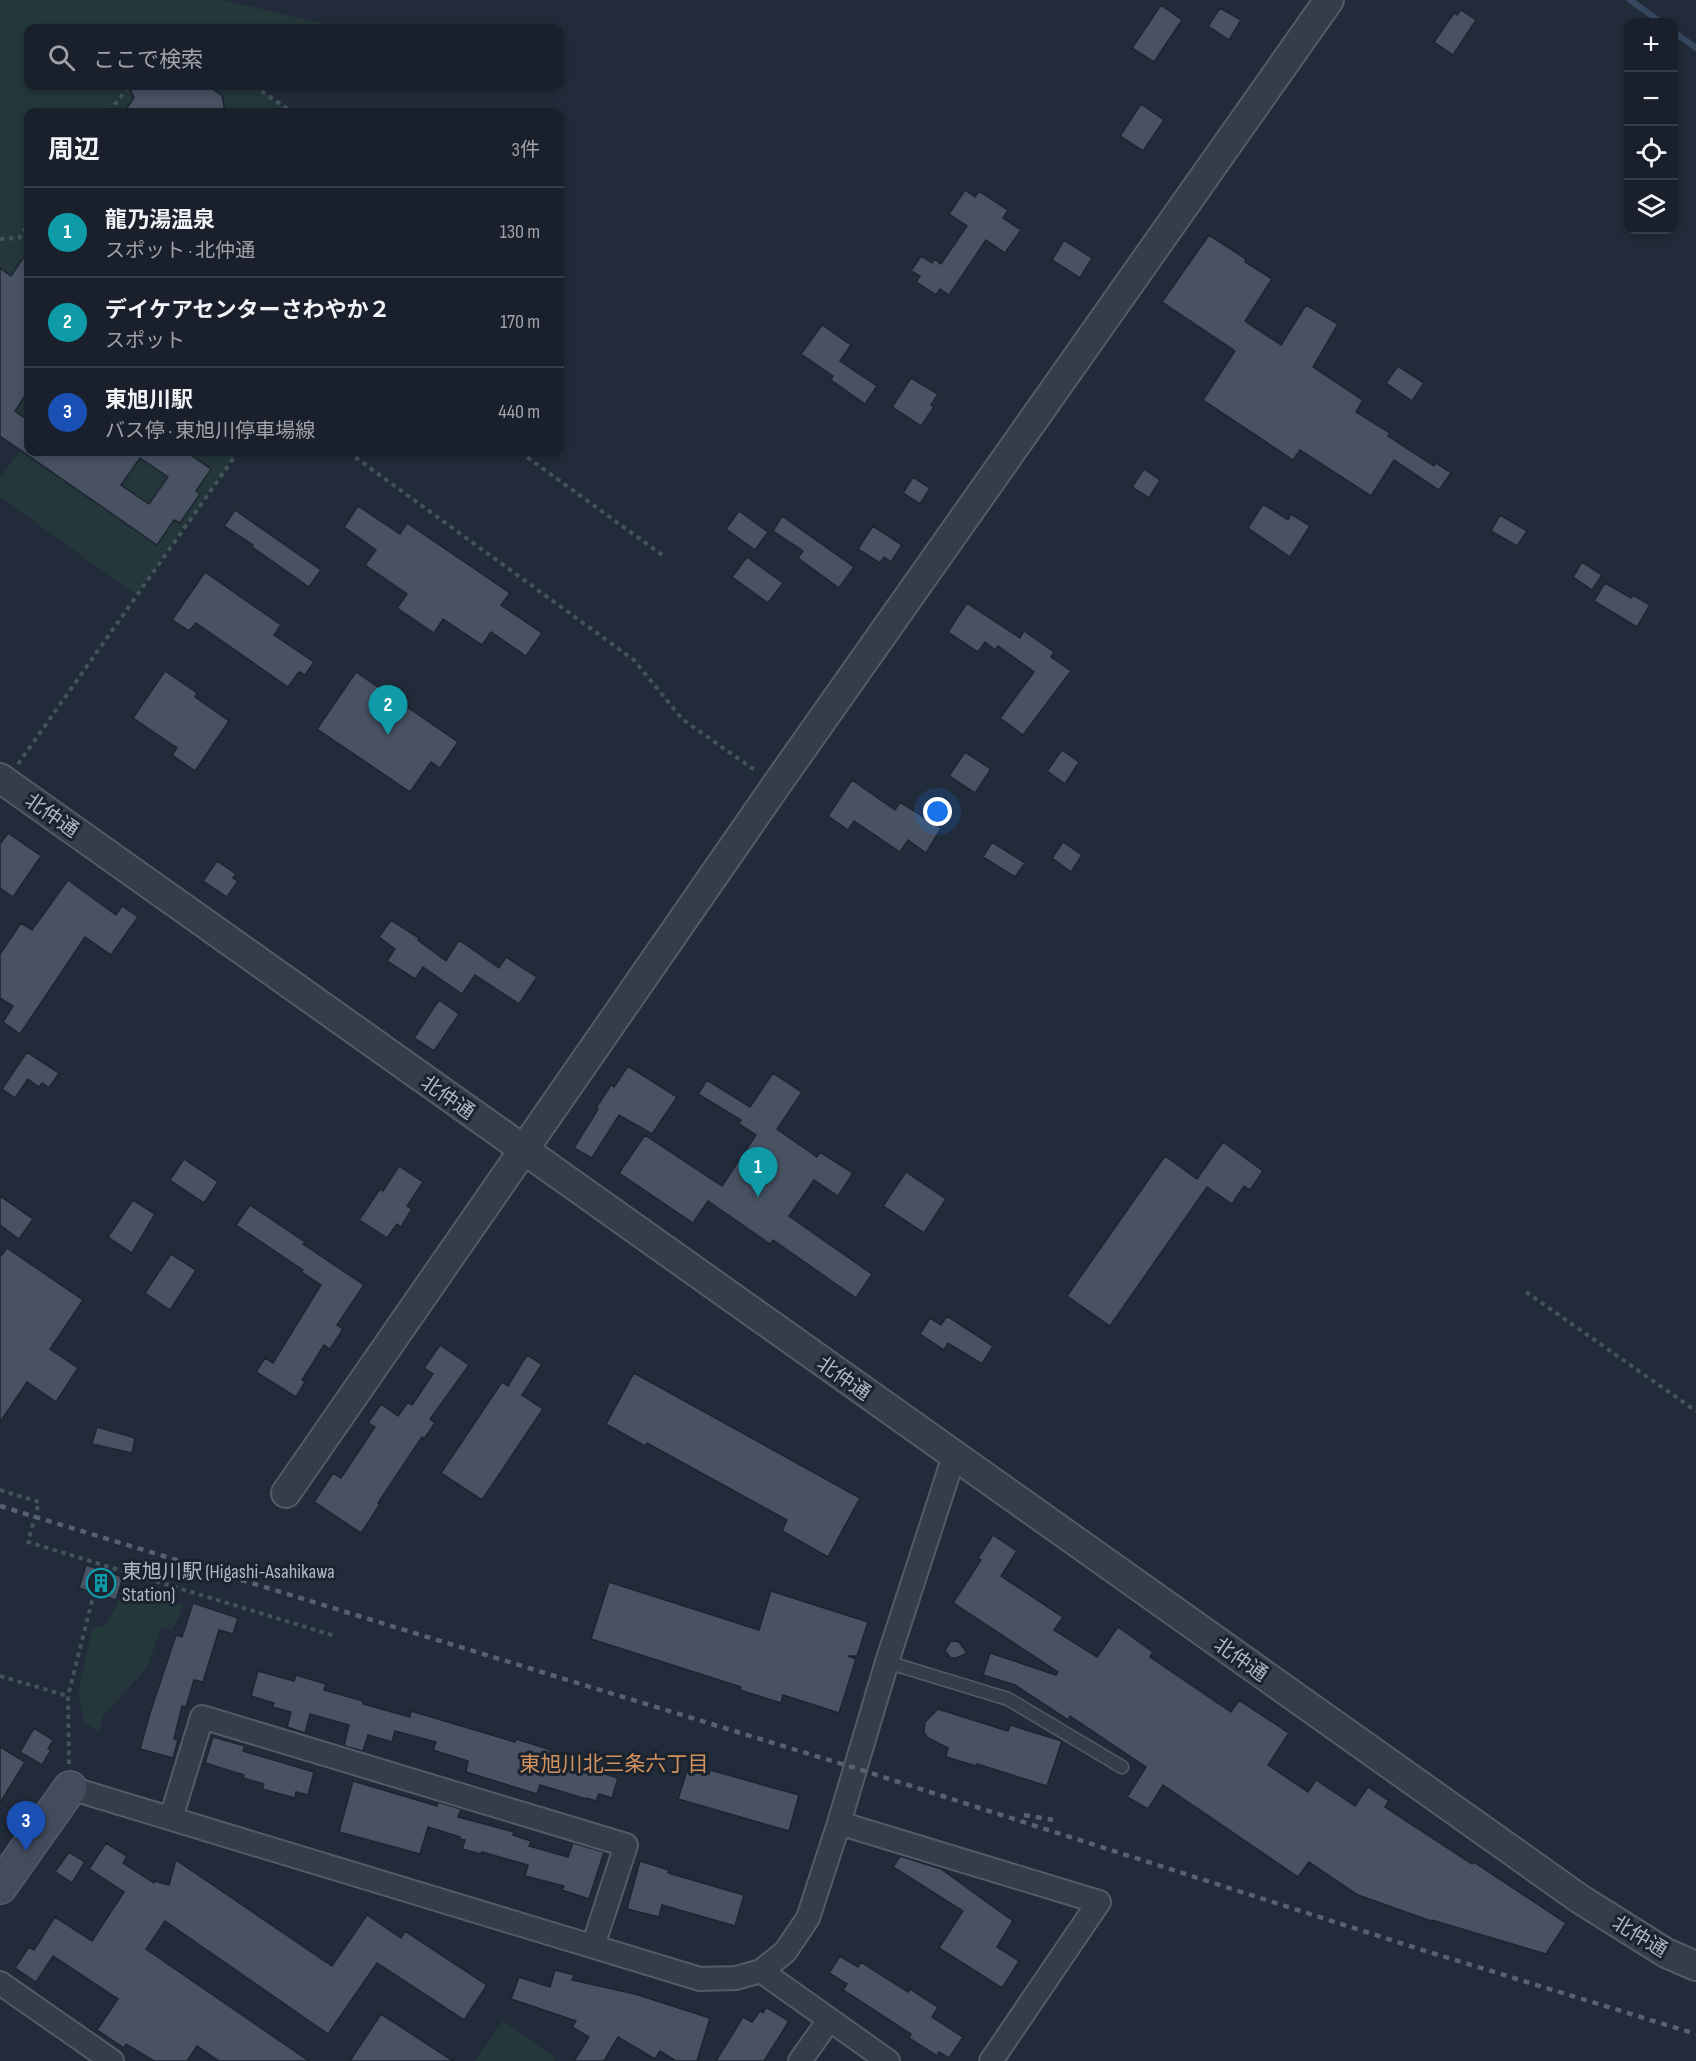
<!DOCTYPE html>
<html lang="ja">
<meta charset="utf-8">
<style>
body{margin:0;font-family:"Sofia Sans Condensed","Noto Sans JP",sans-serif;background:#232833;color:#f1f3f6}
.controls{position:absolute;right:18px;top:18px;display:grid;overflow:hidden;border-radius:12px;box-shadow:0 3px 9px #0003}
.controls button{width:54px;height:54px;display:grid;place-items:center;padding:0;border:0;border-bottom:2px solid #383e47;background:#1a202b;color:#f1f3f6;font:30px sans-serif}
.you{position:absolute;left:938px;top:812px;width:21px;height:21px;margin:-15px;border:4px solid #fff;border-radius:50%;background:#1a73e8;box-shadow:0 0 0 9px #1a73e833}
.badge{display:grid;place-items:center;width:39px;height:39px;border-radius:50%;background:#d93025;color:#fff;font-size:20px;font-weight:700}
.pin{position:absolute;translate:-50% -50px;filter:drop-shadow(0 2px 3px #0008)}
.pin::after{content:'';position:absolute;top:32px;width:21px;height:18px;background:inherit;clip-path:polygon(0 0,100% 0,50% 100%)}
.list{margin:0;padding:0;list-style:none}
h2{display:flex;justify-content:space-between;align-items:center;height:78px;margin:0;padding:0 24px;font-size:26px}
h2 small{font-size:20px;font-weight:400;color:#9fa3a9}
.list li{display:grid;grid-template-columns:39px 1fr auto;gap:18px;align-items:center;box-sizing:border-box;height:90px;padding:0 24px;border-top:2px solid #383e47}
.list b{display:block;font-size:22px;white-space:nowrap}
.list p{margin:0;font-size:20px;white-space:nowrap;color:#9fa3a9}
.list em{font-size:20px;font-style:normal;color:#9fa3a9}
.icon{flex:none;width:33px;height:33px;fill:none;stroke:currentColor;stroke-width:2;stroke-linecap:round;stroke-linejoin:round}
.map{position:relative;flex:none;width:1696px;height:2061px;overflow:hidden}
.search{position:absolute;background:#1a202b;box-shadow:0 3px 9px #0003;left:24px;top:24px;width:540px;height:66px;display:flex;align-items:center;gap:15px;box-sizing:border-box;padding:0 21px;border-radius:12px;color:#9fa3a9;font-size:22px}
.panel{position:absolute;background:#1a202b;box-shadow:0 3px 9px #0003;left:24px;top:108px;width:540px;height:348px;border-radius:12px}
.map>svg:first-child{display:block}
.green{fill:#24373a}
.lines{fill:none;stroke-linecap:round;stroke-linejoin:round}
.stream{stroke:#364760;stroke-width:6}
.building{fill:#485263;stroke:#1d2530;stroke-width:1.5;fill-rule:evenodd}
.service-casing{stroke:#535b67;stroke-width:15}
.minor-casing{stroke:#535b67;stroke-width:26}
.tertiary-casing{stroke:#535b67;stroke-width:32}
.secondary-casing{stroke:#535b67;stroke-width:36}
.path{stroke:#415457;stroke-width:4;stroke-dasharray:4.5 4.5;stroke-linecap:butt}
.service{stroke:#353d49;stroke-width:12}
.minor{stroke:#353d49;stroke-width:22}
.tertiary{stroke:#353d49;stroke-width:28}
.secondary{stroke:#434c5c;stroke-width:33}
.rail{stroke:#576171;stroke-width:4.5;stroke-dasharray:6 6;stroke-linecap:butt}
.labels{text-anchor:middle;stroke-width:6;stroke-linejoin:round;paint-order:stroke}
.street-label{font-size:20px;fill:#b0b8c6;stroke:#1b232e}
.poi-label{font-size:20px;fill:#b0b8c6;stroke:#1b232e;text-anchor:start}
.neighbourhood-label{font-size:21px;fill:#d2925f;stroke:#1b232e}
</style>
<div class="map">
<svg width="1696" height="2061" viewBox="0 0 1696 2061">
<rect width="100%" height="100%" fill="#222b39"/>
<path class="green" d="M 0,0 L 223,0 L 341,28 L 28,28 L 28,86 L 254,86 L 292,112 L 28,112 L 28,452 L 238,452 L 136,595 L 0,497 L 0,479 L 20,450 L 0,436 Z
M 125,1590 L 183,1605 L 178,1619 L 171,1631 L 161,1628 L 147,1668 L 103,1716 L 99,1731 L 85,1724 L 78,1694 L 92,1628 L 106,1625 Z
M 503,2021 L 556,2057 L 553,2061 L 474,2061 Z"/>
<g class="lines">
<path class="stream" d="M 1630,0 L 1661,22
M 1674,32 L 1696,48"/>
</g>
<path class="building" d="M 1161,5 L 1182,20 L 1154,62 L 1132,48 Z
M 1220,8 L 1241,20 L 1229,40 L 1208,26 Z
M 1461,10 L 1476,20 L 1453,55 L 1434,42 L 1454,13 L 1457,15 Z
M 129,86 L 208,86 L 222,95 L 225,112 L 124,112 L 134,98 Z
M 1141,104 L 1164,120 L 1143,151 L 1120,136 Z
M 965,190 L 975,197 L 979,191 L 1008,210 L 1003,218 L 1021,230 L 1005,253 L 986,240 L 949,295 L 940,289 L 936,295 L 916,282 L 920,276 L 911,271 L 921,256 L 932,263 L 934,259 L 941,264 L 967,226 L 949,214 Z
M 1209,235 L 1246,259 L 1245,262 L 1272,279 L 1245,321 L 1281,345 L 1306,305 L 1338,324 L 1313,367 L 1363,400 L 1356,412 L 1390,433 L 1388,436 L 1434,466 L 1436,463 L 1451,473 L 1439,490 L 1394,460 L 1371,496 L 1300,450 L 1293,460 L 1203,400 L 1235,351 L 1162,302 Z
M 1064,240 L 1092,258 L 1080,278 L 1052,260 Z
M 28,251 L 28,391 L 15,411 L 28,420 L 28,452 L 186,452 L 211,469 L 196,491 L 200,494 L 180,523 L 174,520 L 157,545 L 0,436 L 0,268 L 11,276 ZM 140,458 L 168,477 L 149,504 L 121,485 Z
M 822,325 L 851,345 L 840,361 L 877,386 L 865,404 L 831,380 L 833,376 L 801,354 Z
M 1398,366 L 1424,383 L 1412,401 L 1386,383 Z
M 911,378 L 938,394 L 931,405 L 934,407 L 921,426 L 892,407 Z
M 1144,469 L 1160,480 L 1149,498 L 1132,487 Z
M 913,477 L 930,488 L 920,504 L 903,493 Z
M 1263,504 L 1288,520 L 1291,514 L 1310,526 L 1290,557 L 1248,528 Z
M 358,506 L 400,534 L 407,523 L 510,593 L 501,605 L 542,633 L 526,656 L 491,632 L 482,645 L 443,619 L 434,633 L 397,608 L 407,594 L 365,565 L 376,550 L 344,527 Z
M 235,510 L 321,570 L 309,587 L 252,547 L 253,545 L 224,526 Z
M 739,511 L 768,532 L 755,550 L 726,529 Z
M 1500,515 L 1527,531 L 1517,546 L 1491,531 Z
M 782,516 L 854,567 L 839,588 L 798,558 L 803,551 L 773,531 Z
M 873,526 L 902,545 L 891,562 L 884,557 L 880,563 L 858,549 Z
M 747,557 L 783,583 L 768,603 L 732,577 Z
M 1582,562 L 1602,575 L 1592,590 L 1573,577 Z
M 205,572 L 281,625 L 274,635 L 314,662 L 305,675 L 299,672 L 288,687 L 196,623 L 189,631 L 172,620 Z
M 1605,583 L 1631,598 L 1633,595 L 1650,605 L 1637,627 L 1594,601 Z
M 967,603 L 1020,638 L 1024,631 L 1054,652 L 1051,657 L 1071,671 L 1023,735 L 1000,718 L 1034,672 L 998,646 L 995,650 L 985,642 L 978,652 L 948,632 Z
M 165,671 L 197,693 L 195,697 L 229,721 L 195,771 L 172,755 L 177,748 L 133,718 Z
M 356,672 L 458,742 L 440,768 L 431,762 L 410,792 L 317,729 Z
M 1062,750 L 1079,762 L 1065,784 L 1047,771 Z
M 965,752 L 991,769 L 975,793 L 949,776 Z
M 852,780 L 895,810 L 900,802 L 941,828 L 926,853 L 908,840 L 900,852 L 854,821 L 848,830 L 828,816 Z
M 8,833 L 41,856 L 13,897 L 0,888 L 0,844 Z
M 992,842 L 1025,863 L 1015,877 L 983,857 Z
M 1063,842 L 1082,855 L 1071,872 L 1052,858 Z
M 217,861 L 236,874 L 233,878 L 238,881 L 227,897 L 203,881 Z
M 68,880 L 116,915 L 122,906 L 138,917 L 111,955 L 85,937 L 20,1034 L 3,1022 L 13,1006 L 0,998 L 0,954 L 21,923 L 32,930 Z
M 391,920 L 419,938 L 418,940 L 446,961 L 459,940 L 499,968 L 506,957 L 537,977 L 519,1004 L 475,975 L 462,994 L 423,967 L 415,979 L 387,961 L 395,949 L 379,937 Z
M 439,1000 L 459,1014 L 434,1051 L 414,1038 Z
M 27,1052 L 59,1073 L 49,1088 L 42,1083 L 39,1087 L 28,1079 L 15,1098 L 2,1089 Z
M 628,1066 L 677,1097 L 652,1134 L 619,1115 L 592,1158 L 574,1148 L 598,1109 L 596,1108 L 611,1085 L 614,1087 Z
M 773,1073 L 802,1092 L 777,1129 L 817,1157 L 820,1152 L 853,1173 L 838,1196 L 814,1180 L 789,1216 L 872,1274 L 856,1298 L 773,1240 L 770,1244 L 708,1201 L 693,1223 L 619,1173 L 645,1135 L 722,1186 L 756,1135 L 739,1124 L 741,1120 L 698,1094 L 707,1080 L 750,1107 Z
M 1223,1142 L 1263,1171 L 1250,1190 L 1244,1186 L 1232,1204 L 1207,1187 L 1110,1326 L 1067,1296 L 1165,1156 L 1197,1179 Z
M 184,1159 L 218,1182 L 204,1203 L 170,1180 Z
M 399,1166 L 423,1182 L 407,1206 L 412,1209 L 401,1227 L 397,1224 L 387,1238 L 359,1220 L 380,1189 L 383,1191 Z
M 906,1172 L 946,1199 L 924,1233 L 883,1206 Z
M 0,1196 L 33,1219 L 19,1239 L 0,1225 Z
M 133,1200 L 155,1214 L 132,1253 L 108,1237 Z
M 250,1205 L 305,1242 L 303,1244 L 364,1285 L 337,1325 L 343,1329 L 330,1349 L 324,1345 L 302,1380 L 305,1382 L 296,1397 L 256,1372 L 265,1358 L 273,1363 L 321,1285 L 301,1272 L 303,1270 L 236,1225 Z
M 7,1248 L 83,1300 L 50,1349 L 78,1368 L 56,1402 L 27,1382 L 0,1422 L 0,1257 Z
M 171,1254 L 196,1270 L 170,1310 L 145,1293 Z
M 947,1316 L 993,1346 L 982,1364 L 948,1343 L 944,1350 L 920,1334 L 930,1318 L 941,1325 Z
M 440,1345 L 469,1365 L 430,1419 L 435,1423 L 424,1439 L 422,1437 L 378,1503 L 380,1504 L 361,1533 L 314,1502 L 333,1473 L 341,1478 L 375,1427 L 368,1423 L 381,1404 L 398,1416 L 408,1402 L 412,1405 L 433,1374 L 424,1368 Z
M 527,1355 L 542,1364 L 522,1395 L 543,1409 L 482,1500 L 441,1473 L 502,1382 L 508,1386 Z
M 634,1373 L 860,1498 L 828,1557 L 782,1531 L 787,1520 L 647,1443 L 645,1446 L 606,1424 Z
M 97,1427 L 135,1438 L 132,1453 L 92,1444 Z
M 993,1535 L 1017,1551 L 1001,1576 L 1063,1617 L 1054,1630 L 1097,1657 L 1118,1627 L 1153,1652 L 1150,1657 L 1231,1712 L 1239,1700 L 1289,1733 L 1268,1765 L 1308,1792 L 1316,1780 L 1355,1806 L 1368,1787 L 1389,1801 L 1385,1807 L 1472,1864 L 1474,1862 L 1566,1923 L 1546,1954 L 1432,1920 L 1431,1921 L 1358,1895 L 1309,1862 L 1298,1877 L 1163,1785 L 1148,1809 L 1127,1797 L 1146,1767 L 1070,1716 L 1068,1720 L 1015,1685 L 983,1675 L 990,1653 L 1056,1675 L 1058,1672 L 953,1603 L 981,1560 L 978,1558 Z
M 86,1565 L 123,1577 L 116,1600 L 79,1588 Z
M 609,1582 L 759,1630 L 771,1591 L 868,1622 L 857,1656 L 848,1656 L 856,1659 L 839,1713 L 783,1695 L 781,1703 L 740,1690 L 741,1687 L 591,1639 Z
M 193,1603 L 238,1618 L 233,1634 L 219,1630 L 203,1682 L 194,1680 L 186,1707 L 182,1706 L 174,1739 L 178,1740 L 173,1758 L 140,1749 L 150,1713 L 176,1635 L 182,1637 Z
M 954,1641 L 959,1642 L 967,1653 L 956,1658 L 951,1658 L 945,1651 L 950,1642 Z
M 258,1671 L 294,1681 L 296,1675 L 326,1684 L 324,1690 L 363,1701 L 363,1704 L 410,1717 L 411,1711 L 515,1742 L 516,1739 L 551,1750 L 550,1752 L 584,1762 L 582,1767 L 618,1778 L 612,1798 L 599,1794 L 596,1801 L 587,1798 L 586,1799 L 540,1785 L 537,1794 L 466,1772 L 468,1761 L 433,1750 L 436,1742 L 395,1731 L 392,1742 L 368,1735 L 363,1751 L 344,1746 L 349,1725 L 310,1714 L 305,1733 L 287,1727 L 291,1712 L 272,1707 L 274,1703 L 251,1696 Z
M 938,1709 L 1008,1731 L 1010,1725 L 1062,1741 L 1047,1786 L 977,1764 L 976,1766 L 946,1757 L 948,1748 L 928,1738 L 924,1733 L 925,1722 Z
M 34,1728 L 53,1740 L 48,1749 L 51,1750 L 42,1765 L 20,1752 Z
M 213,1737 L 245,1746 L 243,1751 L 314,1772 L 308,1795 L 296,1792 L 295,1798 L 262,1789 L 264,1784 L 243,1778 L 244,1775 L 205,1763 Z
M 0,1747 L 25,1762 L 0,1803 Z
M 688,1768 L 709,1774 L 710,1770 L 799,1795 L 789,1831 L 678,1799 Z
M 353,1781 L 437,1806 L 438,1802 L 461,1809 L 458,1817 L 514,1832 L 513,1835 L 531,1841 L 529,1846 L 568,1857 L 573,1843 L 604,1852 L 589,1899 L 562,1890 L 564,1886 L 525,1876 L 528,1865 L 482,1852 L 481,1854 L 462,1849 L 465,1840 L 459,1839 L 460,1837 L 428,1827 L 420,1854 L 339,1832 Z
M 106,1843 L 127,1856 L 123,1863 L 154,1883 L 155,1881 L 169,1885 L 176,1860 L 332,1966 L 367,1915 L 401,1938 L 405,1931 L 487,1985 L 464,2020 L 377,1963 L 328,2034 L 165,1921 L 146,1949 L 309,2061 L 219,2061 L 197,2046 L 187,2061 L 154,2061 L 126,2044 L 124,2048 L 97,2030 L 118,1999 L 53,1956 L 36,1982 L 15,1968 L 29,1947 L 34,1950 L 55,1917 L 92,1941 L 124,1892 L 89,1869 Z
M 69,1852 L 85,1862 L 72,1883 L 55,1872 Z
M 900,1856 L 941,1869 L 1013,1921 L 997,1947 L 1019,1961 L 1002,1988 L 939,1948 L 963,1911 L 893,1867 Z
M 640,1861 L 669,1870 L 668,1873 L 744,1895 L 735,1926 L 662,1905 L 659,1917 L 627,1909 Z
M 840,1956 L 858,1967 L 861,1962 L 908,1992 L 910,1989 L 938,2007 L 932,2017 L 963,2037 L 949,2058 L 939,2052 L 937,2056 L 909,2038 L 911,2034 L 843,1990 L 847,1984 L 829,1973 Z
M 555,1970 L 574,1975 L 572,1980 L 635,1994 L 710,2018 L 697,2061 L 676,2061 L 660,2051 L 655,2059 L 618,2037 L 604,2061 L 574,2061 L 589,2037 L 572,2027 L 576,2021 L 511,1999 L 519,1977 L 550,1987 Z
M 766,2007 L 789,2021 L 764,2061 L 716,2061 L 743,2017 L 752,2022 L 760,2011 L 763,2013 Z
M 381,2014 L 453,2061 L 350,2061 Z"/>
<g class="lines">
<g class="service-casing">
<path id="service" d="M 887,1662 L 1008,1699 L 1122,1767"/>
</g>
<g class="minor-casing">
<path id="minor" d="M 70,1788 L 700,1979 L 736,1978 L 761,1971 L 785,1952 L 808,1918 L 839,1823 L 887,1662 L 954,1456
M 171,1818 L 202,1717 L 626,1845 L 593,1946
M 839,1823 L 1099,1902 L 991,2061
M 761,1971 L 888,2061
M 0,1983 L 112,2061
M 800,2061 L 829,2020"/>
</g>
<g class="tertiary-casing">
<path id="tertiary" d="M 0,778 L 1580,1899 L 1666,1953 L 1696,1966
M 286,1493 L 777,784 L 1329,0"/>
</g>
<g class="secondary-casing">
<path id="secondary" d="M 0,1887 L 70,1788"/>
</g>
<path class="path" d="M 170,28 L 172,28
M 254,86 L 292,112
M 109,112 L 129,86
M 0,239 L 19,238 L 28,225
M 348,452 L 634,660 L 682,719 L 756,771
M 520,452 L 665,557
M 18,764 L 238,452
M 1526,1292 L 1696,1411
M 0,1490 L 39,1502 L 28,1542 L 335,1636
M 0,1676 L 68,1696
M 69,1764 L 68,1696 L 94,1593"/>
<use href="#service" class="service"/>
<use href="#minor" class="minor"/>
<use href="#tertiary" class="tertiary"/>
<use href="#secondary" class="secondary"/>
<path class="rail" d="M 0,1506 L 855,1768 L 1413,1947 L 1696,2034
M 1024,1815 L 1053,1820"/>
</g>
<defs>
<g id="building-ring" transform="scale(1.5)"><circle r="9.5" fill="#1b232e" stroke="#0f9aa8" stroke-width="1.5"/><path d="M-4-6H4V6H1V3H-1V6H-4ZM-2.5-4.3h1.7v1.8h-1.7ZM.8-4.3h1.7v1.8H.8ZM-2.5-1h1.7V.8h-1.7ZM.8-1h1.7V.8H.8Z" fill="#0f9aa8"/></g>
</defs>
<g fill-rule="evenodd">
<use href="#building-ring" x="101" y="1583"/>
</g>
<g class="labels">
<g class="street-label">
<text transform="translate(52 815) rotate(35)" y="7">北仲通</text>
<text transform="translate(448 1097) rotate(35)" y="7">北仲通</text>
<text transform="translate(844 1378) rotate(35)" y="7">北仲通</text>
<text transform="translate(1241 1659) rotate(35)" y="7">北仲通</text>
<text transform="translate(1640 1936) rotate(31)" y="7">北仲通</text>
</g>
<g class="poi-label">
<text x="122" y="1578">東旭川駅 (Higashi-Asahikawa<tspan x="122" dy="23">Station)</tspan></text>
</g>
<g class="neighbourhood-label">
<text x="614" y="1771">東旭川北三条六丁目</text>
</g>
</g>
</svg>
<div class="controls">
<button>+</button>
<button>−</button>
<button><svg class="icon" aria-label="locate" viewBox="0 0 24 24"><circle cx="12" cy="12" r="6"/><path d="M12 2v4M12 18v4M2 12h4M18 12h4"/></svg></button>
<button><svg class="icon" aria-label="layers" viewBox="0 0 24 24"><path d="M12 4l9 5-9 5-9-5zM3 14l9 5 9-5"/></svg></button>
</div>
<div class="you"></div>
<div class="pin badge" style="left:758px;top:1197px;background:#0f9aa8">1</div>
<div class="pin badge" style="left:388px;top:735px;background:#0f9aa8">2</div>
<div class="pin badge" style="left:26px;top:1851px;background:#1a4fb4">3</div>
<div class="search"><svg class="icon" aria-label="search" viewBox="0 0 24 24"><circle cx="10" cy="10" r="6"/><path d="M15 15l6 6"/></svg>ここで検索</div>
<section class="panel">
<h2>周辺<small>3件</small></h2>
<ul class="list">
<li><span class="badge" style="background:#0f9aa8">1</span><div><b>龍乃湯温泉</b><p>スポット · 北仲通</p></div><em>130 m</em></li>
<li><span class="badge" style="background:#0f9aa8">2</span><div><b>デイケアセンターさわやか２</b><p>スポット</p></div><em>170 m</em></li>
<li><span class="badge" style="background:#1a4fb4">3</span><div><b>東旭川駅</b><p>バス停 · 東旭川停車場線</p></div><em>440 m</em></li>
</ul>
</section>
</div>
